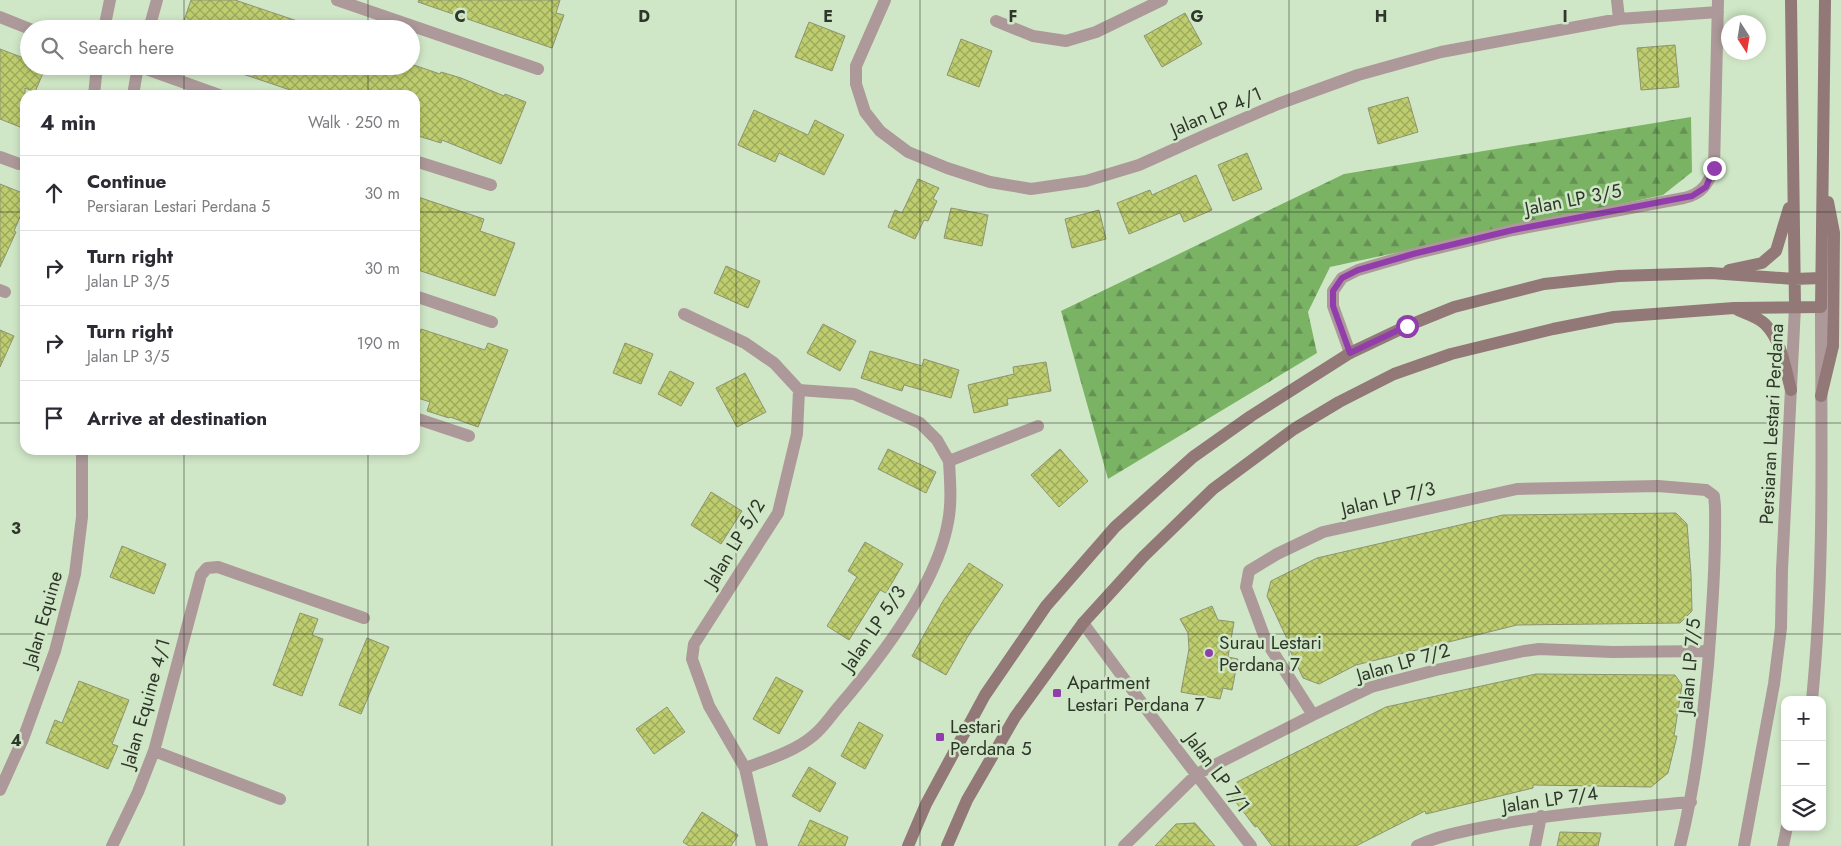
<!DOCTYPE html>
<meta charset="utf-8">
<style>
body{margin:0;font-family:Jost,sans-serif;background:#f2f2f3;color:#2b2b33}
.controls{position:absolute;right:15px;bottom:15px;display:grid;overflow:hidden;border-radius:10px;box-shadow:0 2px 8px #0003}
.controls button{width:45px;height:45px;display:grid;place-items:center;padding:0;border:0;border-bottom:1px solid #e1e1e2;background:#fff;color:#2b2b33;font:25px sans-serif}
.compass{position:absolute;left:1721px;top:15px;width:45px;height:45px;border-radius:50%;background:#fff;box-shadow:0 2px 8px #0003;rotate:168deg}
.stop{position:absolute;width:15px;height:15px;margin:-11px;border:4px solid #913eac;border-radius:50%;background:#fff}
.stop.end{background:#913eac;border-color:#fff;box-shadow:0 1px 5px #0008}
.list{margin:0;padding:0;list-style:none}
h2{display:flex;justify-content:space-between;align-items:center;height:65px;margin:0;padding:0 20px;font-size:21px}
h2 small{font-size:16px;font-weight:400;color:#7c7c81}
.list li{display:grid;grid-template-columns:32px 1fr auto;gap:15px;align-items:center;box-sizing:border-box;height:75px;padding:0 20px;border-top:1px solid #e1e1e2}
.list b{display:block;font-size:19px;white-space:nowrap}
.list p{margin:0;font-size:16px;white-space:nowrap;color:#7c7c81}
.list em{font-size:16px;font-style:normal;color:#7c7c81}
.icon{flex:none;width:28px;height:28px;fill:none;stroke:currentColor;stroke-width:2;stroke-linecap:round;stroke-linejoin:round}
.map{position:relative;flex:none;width:1841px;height:846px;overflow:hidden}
.search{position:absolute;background:#fff;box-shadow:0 2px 8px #0003;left:20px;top:20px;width:400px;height:55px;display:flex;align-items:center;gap:12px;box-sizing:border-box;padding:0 18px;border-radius:28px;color:#7c7c81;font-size:19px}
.panel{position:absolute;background:#fff;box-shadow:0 2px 8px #0003;left:20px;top:90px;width:400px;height:365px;border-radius:15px}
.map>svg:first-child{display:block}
.forest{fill:url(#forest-firs)}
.building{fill:url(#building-cross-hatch);stroke:#8d9471}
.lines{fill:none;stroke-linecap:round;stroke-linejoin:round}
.minor{stroke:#ad999a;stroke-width:12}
.tertiary{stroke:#ad999a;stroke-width:12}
.secondary{stroke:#937878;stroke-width:12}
.route{stroke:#913eac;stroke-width:6}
.grid{fill:none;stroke:#2e372a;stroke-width:1;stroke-opacity:0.55}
.poi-dot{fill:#913eac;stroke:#d0e7c7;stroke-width:2}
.labels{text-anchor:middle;stroke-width:5;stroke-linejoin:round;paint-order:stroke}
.street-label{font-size:19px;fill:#2e372a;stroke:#d0e7c7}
.poi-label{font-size:19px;fill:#2e372a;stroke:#d0e7c7;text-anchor:start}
.grid-label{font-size:16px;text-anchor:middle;font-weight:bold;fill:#2e372a;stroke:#d0e7c7;stroke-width:5;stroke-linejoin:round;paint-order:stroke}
</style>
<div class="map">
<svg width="1841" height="846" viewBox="0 0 1841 846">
<defs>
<pattern id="forest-firs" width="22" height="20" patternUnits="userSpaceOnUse" patternTransform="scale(1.25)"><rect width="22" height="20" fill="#7bb365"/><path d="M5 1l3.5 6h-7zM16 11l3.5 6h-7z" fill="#659253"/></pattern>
<pattern id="building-cross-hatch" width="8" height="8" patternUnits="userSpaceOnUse" patternTransform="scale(1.25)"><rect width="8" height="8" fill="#bece6e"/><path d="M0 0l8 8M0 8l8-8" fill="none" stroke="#9ba85b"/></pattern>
</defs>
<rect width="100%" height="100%" fill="#d0e7c7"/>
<path class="forest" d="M 1691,117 L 1692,172 L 1663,195 L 1330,267 L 1308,312 L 1317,353 L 1108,479 L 1061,311 L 1344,174 Z"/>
<path class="building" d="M 191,0 L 235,0 L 315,27 L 315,29 L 181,29 Z
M 419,0 L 560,0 L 556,13 L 564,15 L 552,48 L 418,2 Z
M 1185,13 L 1202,44 L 1162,67 L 1144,36 Z
M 809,22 L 845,36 L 832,71 L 795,57 Z
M 961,39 L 992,51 L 979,87 L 947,75 Z
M 1675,45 L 1679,87 L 1641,90 L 1637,48 Z
M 0,49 L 29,60 L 29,66 L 46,66 L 35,92 L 25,88 L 25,115 L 20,127 L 0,119 Z
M 411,64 L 440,74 L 441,72 L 461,78 L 504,96 L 505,94 L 526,102 L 501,164 L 442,140 L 441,143 L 415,135 L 415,95 L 305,95 L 225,68 L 226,66 L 411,66 Z
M 1408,97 L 1418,132 L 1378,144 L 1368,108 Z
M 754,110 L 808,135 L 815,120 L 844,135 L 824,175 L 779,153 L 775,162 L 738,145 Z
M 1247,153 L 1262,189 L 1233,201 L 1218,165 Z
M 1196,175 L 1212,210 L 1184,222 L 1180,213 L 1129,234 L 1117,203 L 1150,190 L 1152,195 Z
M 918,179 L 939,188 L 933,199 L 937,201 L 928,221 L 924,220 L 915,239 L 888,227 L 895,210 L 902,213 Z
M 0,184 L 25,194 L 25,205 L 14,231 L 16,232 L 0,267 Z
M 415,196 L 484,219 L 480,231 L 515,243 L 495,296 L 415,269 Z
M 951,208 L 988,215 L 982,246 L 944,238 Z
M 1099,210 L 1106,239 L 1072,248 L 1065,219 Z
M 726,266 L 760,281 L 748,308 L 714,293 Z
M 823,324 L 856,341 L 840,371 L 807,353 Z
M 421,329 L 485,350 L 488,343 L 508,350 L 478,427 L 450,417 L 449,418 L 427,411 L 430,402 L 415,397 L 415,349 Z
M 0,330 L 14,336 L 0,367 Z
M 625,343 L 653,354 L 641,384 L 613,373 Z
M 870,351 L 922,366 L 924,359 L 959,370 L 951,398 L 904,385 L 902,391 L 861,378 Z
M 1046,362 L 1051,391 L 1007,399 L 1008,405 L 974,413 L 968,385 L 1014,374 L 1013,367 Z
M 670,371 L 694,383 L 681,406 L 658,394 Z
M 745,373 L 766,412 L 737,427 L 716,388 Z
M 888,449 L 936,472 L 926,493 L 878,469 Z
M 1060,449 L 1088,481 L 1059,507 L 1031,475 Z
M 711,492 L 742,511 L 721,544 L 691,525 Z
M 1676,513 L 1687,524 L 1691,574 L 1692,611 L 1680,623 L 1517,625 L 1356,665 L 1319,684 L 1303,678 L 1287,644 L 1289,643 L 1267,596 L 1271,581 L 1317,558 L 1503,515 Z
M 865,542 L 903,564 L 886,593 L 880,590 L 849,640 L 827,626 L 857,577 L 848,571 Z
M 122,546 L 166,564 L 154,594 L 110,577 Z
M 969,563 L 1003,585 L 968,636 L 946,675 L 912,656 L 943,601 Z
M 1212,606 L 1218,620 L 1234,622 L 1228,657 L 1238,659 L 1232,690 L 1223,688 L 1220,699 L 1181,692 L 1189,649 L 1188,633 L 1180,619 Z
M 300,613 L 318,619 L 312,635 L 323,639 L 302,696 L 273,685 Z
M 367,638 L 389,647 L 361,714 L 339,705 Z
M 1536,674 L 1675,675 L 1682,685 L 1674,736 L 1677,736 L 1668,773 L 1651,787 L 1533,785 L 1533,788 L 1426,814 L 1425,811 L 1356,846 L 1272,846 L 1257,826 L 1255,827 L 1232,797 L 1237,782 L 1386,707 Z
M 776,677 L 803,691 L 779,734 L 753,719 Z
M 79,681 L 129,700 L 112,744 L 118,746 L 108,769 L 46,743 L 55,720 L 62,723 Z
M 667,707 L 685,732 L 654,754 L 636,729 Z
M 859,722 L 883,735 L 865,769 L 841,756 Z
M 809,767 L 836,783 L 820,812 L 792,796 Z
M 702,812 L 738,835 L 731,846 L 689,846 L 683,842 Z
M 810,820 L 848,837 L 845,846 L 798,846 Z
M 1195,823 L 1215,846 L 1155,846 L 1176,824 Z
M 1560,832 L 1601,833 L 1598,846 L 1557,846 Z"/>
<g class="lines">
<path class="minor" d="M 337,0 L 538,69
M 885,0 L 856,66 L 856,84 L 865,112 L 880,131 L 908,152 L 947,168 L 990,182 L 1031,189 L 1086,181 L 1139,165 L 1208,134 L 1278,104 L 1358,75 L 1441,52 L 1619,19 L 1718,12
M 1617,0 L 1619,19
M 0,17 L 30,29
M 996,21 L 1033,36 L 1066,41 L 1096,32 L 1162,0
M 104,29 L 110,0
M 149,29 L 157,0
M 94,95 L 97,66
M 133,95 L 138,66 L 219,95
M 0,157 L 19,164
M 415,161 L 491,185
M 0,290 L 5,292
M 415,296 L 492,322
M 684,314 L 745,343 L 774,363 L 799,390 L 854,394 L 920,423 L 937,440 L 949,461
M 1350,353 L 1333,306 L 1333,291 L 1342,278 L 1358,270 L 1413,254 L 1513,230 L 1684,198 C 1702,194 1708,184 1714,168 L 1718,0
M 415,418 L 469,436
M 1083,623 L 1153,718 L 1251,846
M 1313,715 L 1266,641 L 1246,587 L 1249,571 L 1277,554 L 1323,532 L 1517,489 L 1658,486 L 1706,490 L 1714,496 L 1715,506 C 1716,559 1712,612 1708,665 C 1702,727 1695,786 1680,846
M 154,751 L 280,799
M 745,768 C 767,760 796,751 814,735 C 824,727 832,714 841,704 C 882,656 937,584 948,522 C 952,502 950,481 949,461 L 1038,426
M 0,790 L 23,739 L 55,651 L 75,574 L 82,517 L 82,450
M 112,846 L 138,792 L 154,751 L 201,575 L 207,568 L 218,567 L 364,618
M 762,846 L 745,768 L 709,706 L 692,659 L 694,644 L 778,513 L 797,434 L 799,390
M 1124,846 L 1197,774 L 1313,715 L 1371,687 L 1436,670 L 1524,651 L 1539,649 L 1612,652 L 1709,651
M 1417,846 C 1440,835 1465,831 1490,826 C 1557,813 1624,808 1691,802
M 1535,846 L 1541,816"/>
<path class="tertiary" d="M 1812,700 C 1825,569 1821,438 1821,307
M 1744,846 L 1774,684 L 1781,628 L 1782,570 L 1795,307
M 1783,846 L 1787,827"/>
<path class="secondary" d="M 1791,0 L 1795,307
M 1729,270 L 1762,263 L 1776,251 L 1789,208
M 1738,310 C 1747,314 1758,317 1765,324 C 1782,341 1785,368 1791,390
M 1821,396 L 1833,346 L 1834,233 L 1828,202
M 908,846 L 926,804 L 985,695 L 1046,606 L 1115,527 L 1193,457 L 1251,416 L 1350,353 L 1407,326 L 1454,307 L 1544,284 L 1619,276 L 1711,273 L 1794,279 L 1821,278
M 947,846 L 967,800 L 1015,717 L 1083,623 L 1143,557 L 1213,489 L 1294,429 L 1339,402 L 1394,374 L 1451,354 L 1553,329 L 1614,317 L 1734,308 L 1821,307 L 1825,0"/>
</g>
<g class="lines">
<path class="route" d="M 1407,326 L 1350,353 L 1333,306 L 1333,291 L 1342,278 L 1358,270 L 1413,254 L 1513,230 L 1692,196 L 1706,187 L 1714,168"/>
</g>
<path class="grid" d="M 184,0 L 184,29M 368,0 L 368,29M 552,0 L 552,846M 736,0 L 736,846M 920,0 L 920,846M 1105,0 L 1105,846M 1289,0 L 1289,846M 1473,0 L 1473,846M 1657,0 L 1657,846M 184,66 L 184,95M 368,66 L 368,95M 0,212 L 25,212M 415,212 L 1841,212M 0,423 L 25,423M 415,423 L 1841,423M 184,450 L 184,846M 368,450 L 368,846M 0,634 L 1841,634"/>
<g class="poi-dot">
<circle cx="1209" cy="653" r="5"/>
<rect x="1052" y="688" width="10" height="10" rx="2.5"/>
<rect x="935" y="732" width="10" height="10" rx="2.5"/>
</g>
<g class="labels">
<g class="street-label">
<text transform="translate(1216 111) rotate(-23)" y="7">Jalan LP 4/1</text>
<text transform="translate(1573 199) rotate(-11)" y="7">Jalan LP 3/5</text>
<text transform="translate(1771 424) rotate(-87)" y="7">Persiaran Lestari Perdana</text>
<text transform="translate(1388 498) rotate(-13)" y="7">Jalan LP 7/3</text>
<text transform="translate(734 543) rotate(-59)" y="7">Jalan LP 5/2</text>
<text transform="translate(42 619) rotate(-74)" y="7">Jalan Equine</text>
<text transform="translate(873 628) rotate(-56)" y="7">Jalan LP 5/3</text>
<text transform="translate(1403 662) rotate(-16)" y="7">Jalan LP 7/2</text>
<text transform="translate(1689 666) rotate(-85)" y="7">Jalan LP 7/5</text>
<text transform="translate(145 703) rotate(-74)" y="7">Jalan Equine 4/1</text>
<text transform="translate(1218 772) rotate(53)" y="7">Jalan LP 7/1</text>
<text transform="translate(1550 799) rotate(-8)" y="7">Jalan LP 7/4</text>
</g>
<g class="poi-label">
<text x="1219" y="649">Surau Lestari<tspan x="1219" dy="22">Perdana 7</tspan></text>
<text x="1067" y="689">Apartment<tspan x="1067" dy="22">Lestari Perdana 7</tspan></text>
<text x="950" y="733">Lestari<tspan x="950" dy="22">Perdana 5</tspan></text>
</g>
</g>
<g class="grid-label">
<text x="460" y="22">C</text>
<text x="644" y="22">D</text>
<text x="828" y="22">E</text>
<text x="1013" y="22">F</text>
<text x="1197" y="22">G</text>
<text x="1381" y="22">H</text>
<text x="1565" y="22">I</text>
<text x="16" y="534">3</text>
<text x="16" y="746">4</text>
</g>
</svg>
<div class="controls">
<button>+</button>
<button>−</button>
<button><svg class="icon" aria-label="layers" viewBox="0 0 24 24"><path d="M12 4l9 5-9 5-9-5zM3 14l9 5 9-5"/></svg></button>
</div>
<svg class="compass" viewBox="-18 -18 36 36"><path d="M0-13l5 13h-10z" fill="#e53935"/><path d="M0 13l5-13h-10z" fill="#7c7c81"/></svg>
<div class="stop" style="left:1407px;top:326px"></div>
<div class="stop end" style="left:1714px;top:168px"></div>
<div class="search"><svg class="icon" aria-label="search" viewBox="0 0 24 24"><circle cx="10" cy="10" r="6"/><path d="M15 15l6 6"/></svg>Search here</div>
<section class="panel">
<h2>4 min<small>Walk · 250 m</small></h2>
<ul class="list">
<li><svg class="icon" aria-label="ahead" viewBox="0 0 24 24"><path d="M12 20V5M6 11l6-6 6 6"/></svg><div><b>Continue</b><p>Persiaran Lestari Perdana 5</p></div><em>30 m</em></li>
<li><svg class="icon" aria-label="right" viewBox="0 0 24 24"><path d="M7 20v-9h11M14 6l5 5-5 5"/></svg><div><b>Turn right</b><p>Jalan LP 3/5</p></div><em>30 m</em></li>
<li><svg class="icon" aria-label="right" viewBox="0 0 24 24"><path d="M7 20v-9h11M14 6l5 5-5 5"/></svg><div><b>Turn right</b><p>Jalan LP 3/5</p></div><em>190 m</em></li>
<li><svg class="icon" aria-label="arrive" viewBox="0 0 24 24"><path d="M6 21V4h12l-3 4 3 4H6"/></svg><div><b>Arrive at destination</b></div></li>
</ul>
</section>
</div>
